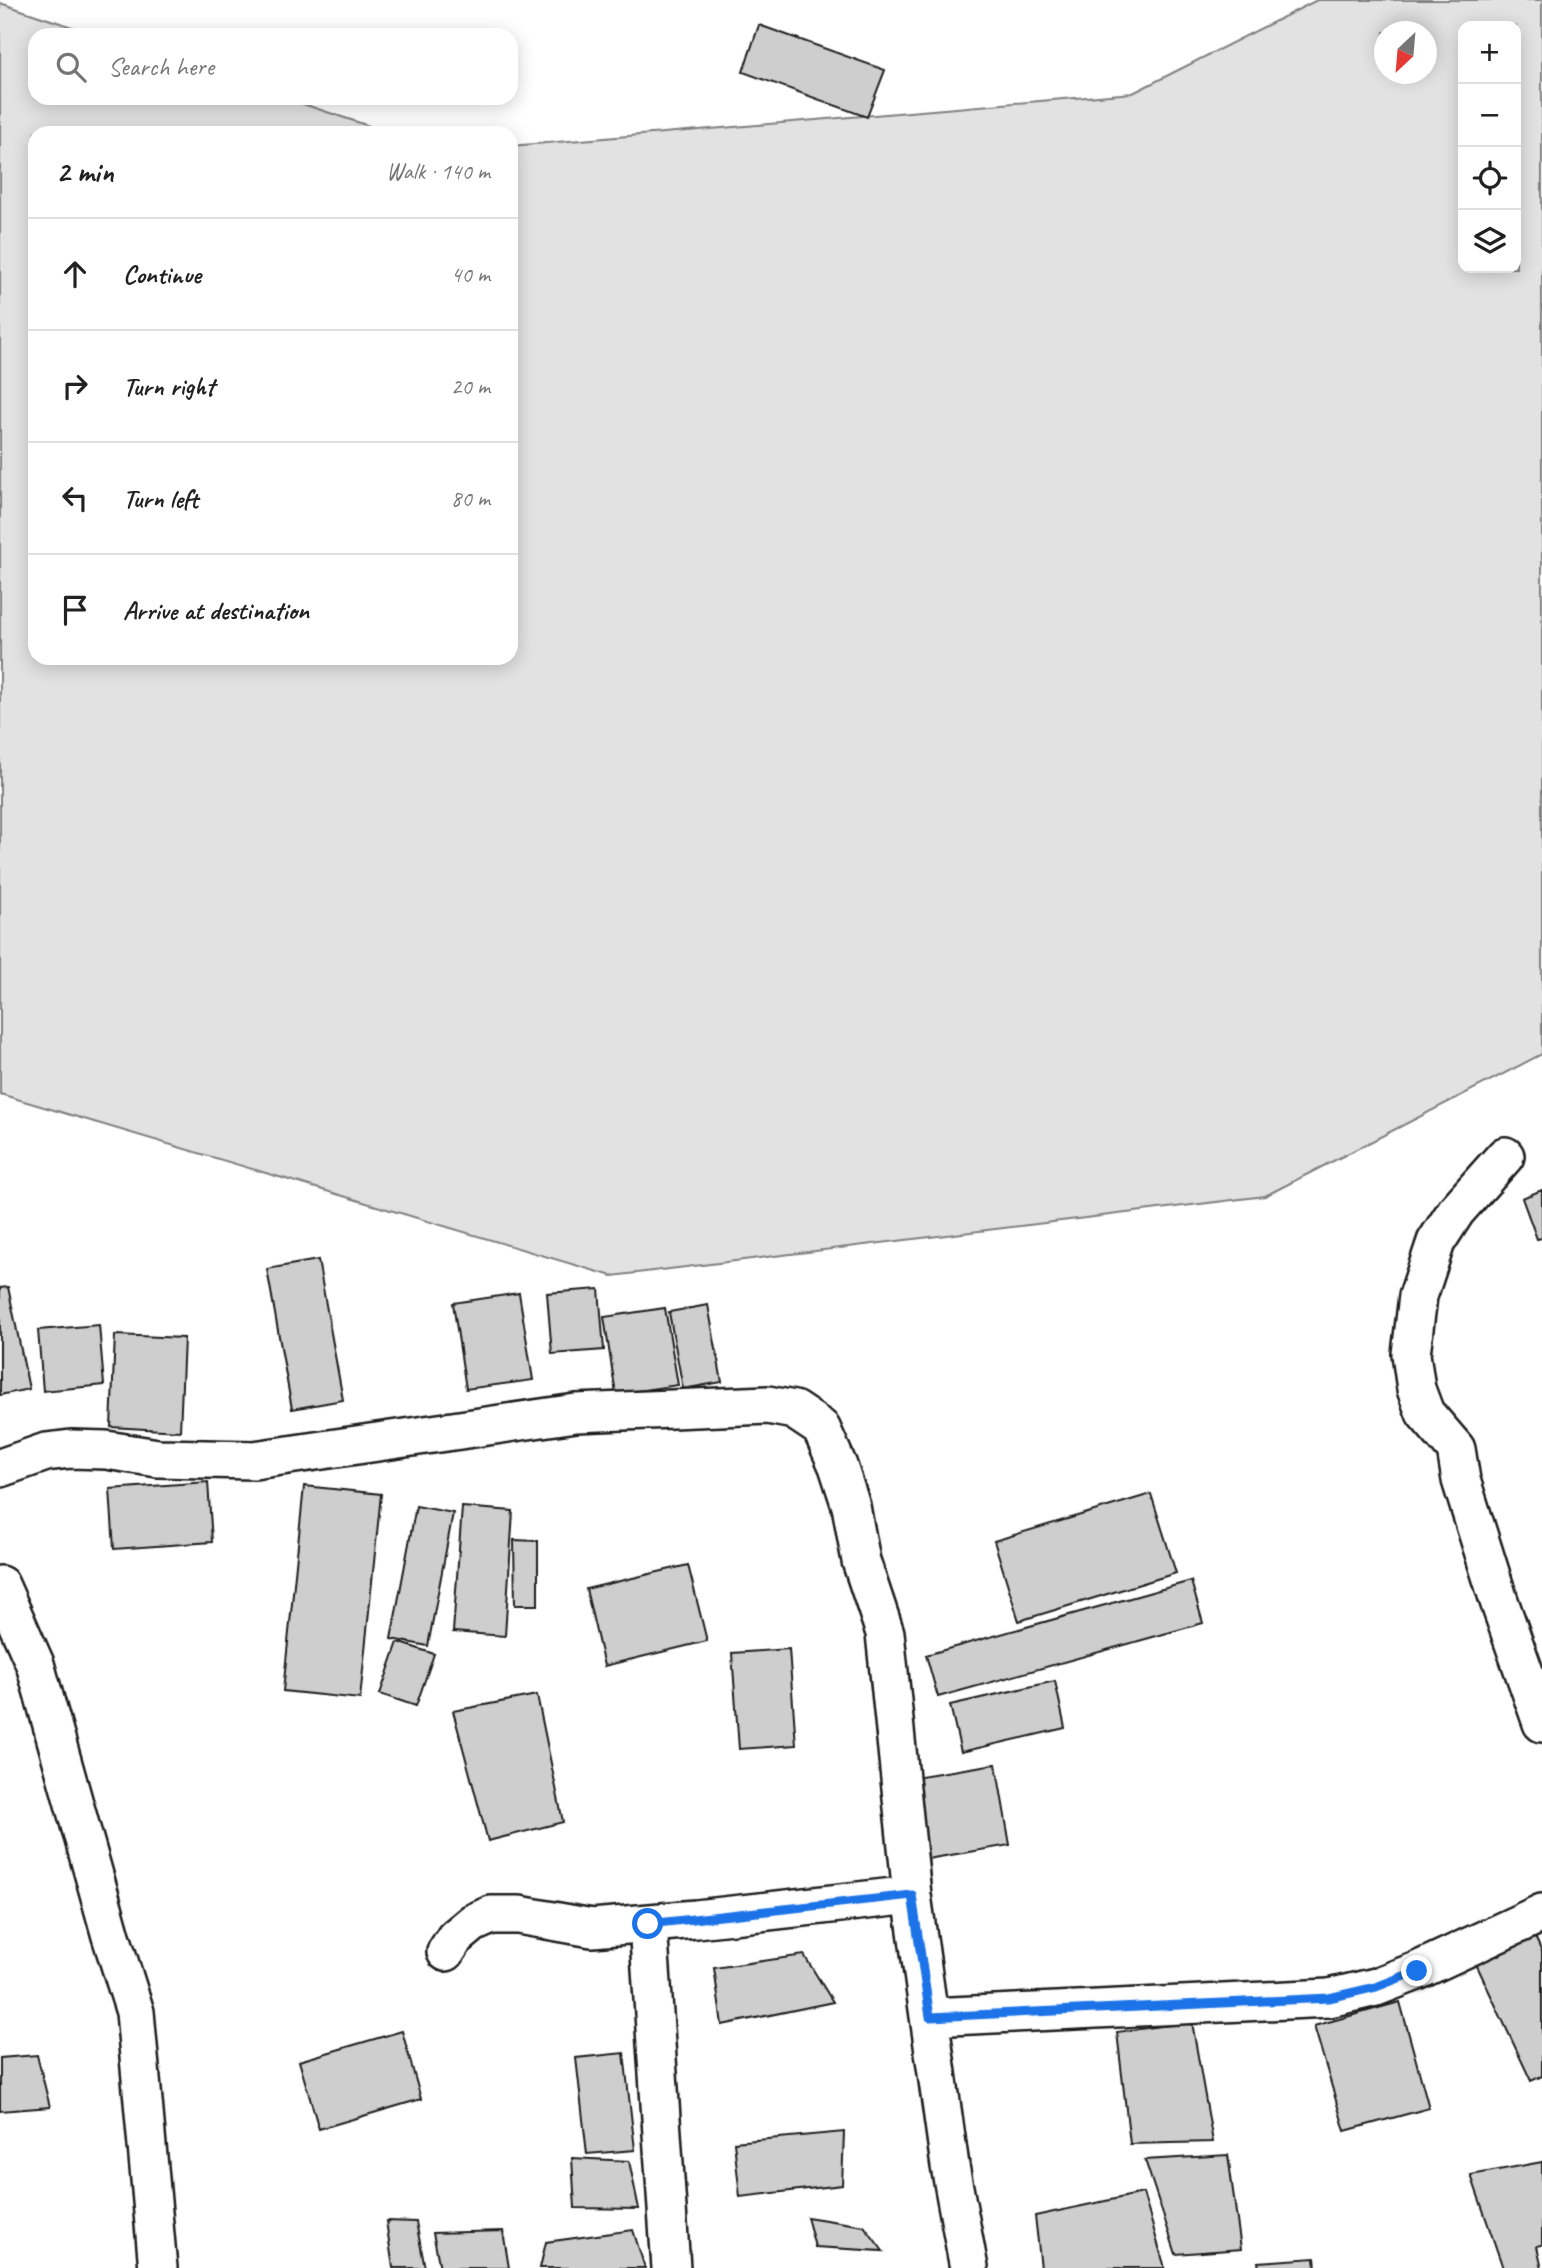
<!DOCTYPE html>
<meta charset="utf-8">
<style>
body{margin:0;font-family:Caveat,sans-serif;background:#f6f6f6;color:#222}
.controls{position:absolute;right:21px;top:21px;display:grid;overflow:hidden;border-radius:14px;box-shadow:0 4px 18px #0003}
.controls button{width:63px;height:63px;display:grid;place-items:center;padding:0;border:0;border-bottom:2px solid #e0e0e0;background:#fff;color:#222;font:35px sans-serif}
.compass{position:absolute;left:1374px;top:21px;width:63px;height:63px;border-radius:50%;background:#fff;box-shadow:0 4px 18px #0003;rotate:206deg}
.stop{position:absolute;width:21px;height:21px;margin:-16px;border:5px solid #1a73e8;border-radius:50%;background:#fff}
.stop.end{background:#1a73e8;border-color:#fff;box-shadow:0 2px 7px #0008}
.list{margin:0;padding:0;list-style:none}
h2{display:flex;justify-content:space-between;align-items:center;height:91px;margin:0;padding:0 28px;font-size:30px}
h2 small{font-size:23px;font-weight:400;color:#767676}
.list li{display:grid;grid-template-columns:46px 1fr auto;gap:21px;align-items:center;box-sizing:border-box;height:112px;padding:0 28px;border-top:2px solid #e0e0e0}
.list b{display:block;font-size:26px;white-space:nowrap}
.list em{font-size:23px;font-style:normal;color:#767676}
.icon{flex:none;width:38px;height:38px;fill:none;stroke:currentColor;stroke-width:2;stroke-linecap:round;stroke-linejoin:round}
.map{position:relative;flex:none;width:1542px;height:2268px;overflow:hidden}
.search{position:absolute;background:#fff;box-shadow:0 4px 18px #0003;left:28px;top:28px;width:490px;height:77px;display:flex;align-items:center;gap:18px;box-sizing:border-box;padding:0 24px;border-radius:21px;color:#767676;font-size:26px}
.panel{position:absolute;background:#fff;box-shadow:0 4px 18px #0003;left:28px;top:126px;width:490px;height:539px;border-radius:21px}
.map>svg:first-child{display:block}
.green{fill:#e2e2e2;stroke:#7f7f7f;stroke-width:2;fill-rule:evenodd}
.building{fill:#cecece;stroke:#1c1c1c;stroke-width:2}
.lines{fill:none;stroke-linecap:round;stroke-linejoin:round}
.minor-casing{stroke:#1c1c1c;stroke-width:42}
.minor{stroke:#fff;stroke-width:37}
.route{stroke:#1a73e8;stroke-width:9}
</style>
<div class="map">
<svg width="1542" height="2268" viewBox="0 0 1542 2268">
<rect width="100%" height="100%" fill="#fff"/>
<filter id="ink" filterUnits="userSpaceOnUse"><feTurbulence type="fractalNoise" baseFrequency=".0143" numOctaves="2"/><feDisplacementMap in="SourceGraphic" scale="14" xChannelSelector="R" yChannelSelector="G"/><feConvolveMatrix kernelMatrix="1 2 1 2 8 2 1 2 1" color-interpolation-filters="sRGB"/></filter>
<g filter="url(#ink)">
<path class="green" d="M 1317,0 L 1542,0 L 1542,1054 L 1265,1196 L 612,1276 L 0,1094 L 0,3 L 96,35 L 35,35 L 35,98 L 285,98 L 390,133 L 35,133 L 35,658 L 511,658 L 511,146 L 1133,93 ZM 1463,26 L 1516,26 L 1516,268 L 1463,268 ZM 1384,32 L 1426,32 L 1426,74 L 1384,74 Z"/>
<path class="building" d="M 759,25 L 885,70 L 867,117 L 743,72 Z
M 1542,1190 L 1542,1238 L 1537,1239 L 1522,1198 Z
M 318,1260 L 343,1400 L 292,1409 L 267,1269 Z
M 8,1287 L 29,1389 L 0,1395 L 0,1288 Z
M 599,1289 L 604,1350 L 552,1354 L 547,1293 Z
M 519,1293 L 533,1380 L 466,1389 L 453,1303 Z
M 708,1305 L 722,1382 L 683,1389 L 669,1312 Z
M 665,1308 L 678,1385 L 616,1394 L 604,1317 Z
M 99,1325 L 104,1385 L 43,1391 L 38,1330 Z
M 115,1335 L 184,1338 L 180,1431 L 111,1427 Z
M 208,1482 L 212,1542 L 114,1549 L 110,1489 Z
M 304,1486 L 381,1494 L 360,1699 L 283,1691 Z
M 1151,1494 L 1176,1573 L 1019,1621 L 994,1541 Z
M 416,1506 L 453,1513 L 428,1646 L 391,1639 Z
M 462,1507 L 513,1511 L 505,1636 L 453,1632 Z
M 514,1540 L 538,1541 L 538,1605 L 515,1605 Z
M 688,1565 L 707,1641 L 604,1666 L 586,1589 Z
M 1191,1581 L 1203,1623 L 938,1697 L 926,1655 Z
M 398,1642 L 434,1654 L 416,1706 L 380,1694 Z
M 789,1649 L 796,1745 L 739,1749 L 732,1653 Z
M 1055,1681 L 1065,1728 L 961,1752 L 950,1705 Z
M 537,1695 L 563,1822 L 488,1841 L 453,1711 Z
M 996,1764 L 1010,1845 L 921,1860 L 908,1778 Z
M 1530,1926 L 1542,1952 L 1542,2076 L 1531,2081 L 1471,1953 Z
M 804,1955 L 833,2002 L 722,2025 L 714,1968 Z
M 1400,2002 L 1429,2108 L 1345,2131 L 1314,2026 Z
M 1192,2022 L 1213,2142 L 1130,2144 L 1117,2032 Z
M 402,2031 L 421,2099 L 319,2129 L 299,2061 Z
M 624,2053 L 635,2150 L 587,2154 L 576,2058 Z
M 37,2055 L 50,2107 L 0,2111 L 0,2058 Z
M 844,2132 L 842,2185 L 740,2197 L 734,2142 Z
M 1228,2155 L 1241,2249 L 1176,2254 L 1145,2160 Z
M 572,2158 L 629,2161 L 639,2209 L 575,2208 Z
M 1542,2162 L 1542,2245 L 1537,2246 L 1542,2268 L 1503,2268 L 1471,2175 Z
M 1143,2193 L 1165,2268 L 1041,2268 L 1035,2216 Z
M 807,2217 L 864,2226 L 883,2251 L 815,2247 Z
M 386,2221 L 416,2222 L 425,2268 L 393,2268 Z
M 633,2230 L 645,2268 L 540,2268 L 546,2242 Z
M 503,2231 L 509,2268 L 440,2268 L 433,2233 Z
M 1315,2258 L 1316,2268 L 1259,2268 L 1258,2262 Z"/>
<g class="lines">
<g class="minor-casing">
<path id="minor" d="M 1505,1156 L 1456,1211 L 1436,1242 L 1418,1296 L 1411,1354 L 1416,1389 L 1425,1413 L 1456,1449 L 1461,1480 L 1499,1601 L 1542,1723
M 0,1468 L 46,1452 L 71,1449 L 106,1450 L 158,1458 L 254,1460 L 576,1413 L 768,1405 L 794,1410 L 821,1428 L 838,1466 L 851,1506 L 861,1561 L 885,1633 L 912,1895 L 950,2166 L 969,2268
M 0,1585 L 35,1664 L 111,1936 L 135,2012 L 158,2268
M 648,1924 L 671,2268
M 446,1952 L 455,1938 L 473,1923 L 491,1915 L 519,1915 L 592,1928 L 696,1919 L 912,1895
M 930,2017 L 1329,1998 L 1376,1987 L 1417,1971 L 1542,1913"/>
</g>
<use href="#minor" class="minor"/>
</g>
</g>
<g class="lines" filter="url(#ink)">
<path class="route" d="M 648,1924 L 912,1895 L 930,2017 L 1329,1998 L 1376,1987 L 1417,1971"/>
</g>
</svg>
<div class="controls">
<button>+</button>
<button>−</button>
<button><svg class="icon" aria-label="locate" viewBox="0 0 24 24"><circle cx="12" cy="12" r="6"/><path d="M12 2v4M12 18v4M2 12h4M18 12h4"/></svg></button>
<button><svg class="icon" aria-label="layers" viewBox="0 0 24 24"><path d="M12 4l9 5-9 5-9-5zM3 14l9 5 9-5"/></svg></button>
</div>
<svg class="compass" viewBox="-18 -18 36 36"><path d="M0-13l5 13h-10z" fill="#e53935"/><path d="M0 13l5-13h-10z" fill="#767676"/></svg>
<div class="stop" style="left:648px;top:1924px"></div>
<div class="stop end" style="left:1417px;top:1971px"></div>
<div class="search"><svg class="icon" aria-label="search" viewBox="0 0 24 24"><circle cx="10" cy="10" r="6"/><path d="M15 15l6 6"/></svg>Search here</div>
<section class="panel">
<h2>2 min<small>Walk · 140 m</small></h2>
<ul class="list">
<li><svg class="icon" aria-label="ahead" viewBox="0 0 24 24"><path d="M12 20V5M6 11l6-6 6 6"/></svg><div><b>Continue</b></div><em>40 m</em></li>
<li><svg class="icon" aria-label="right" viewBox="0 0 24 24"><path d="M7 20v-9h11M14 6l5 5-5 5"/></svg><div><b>Turn right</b></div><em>20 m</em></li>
<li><svg class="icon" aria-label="left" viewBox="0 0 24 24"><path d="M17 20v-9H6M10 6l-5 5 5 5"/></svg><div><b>Turn left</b></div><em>80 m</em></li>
<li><svg class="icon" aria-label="arrive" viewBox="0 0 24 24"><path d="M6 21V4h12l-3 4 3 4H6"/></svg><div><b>Arrive at destination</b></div></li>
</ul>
</section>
</div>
